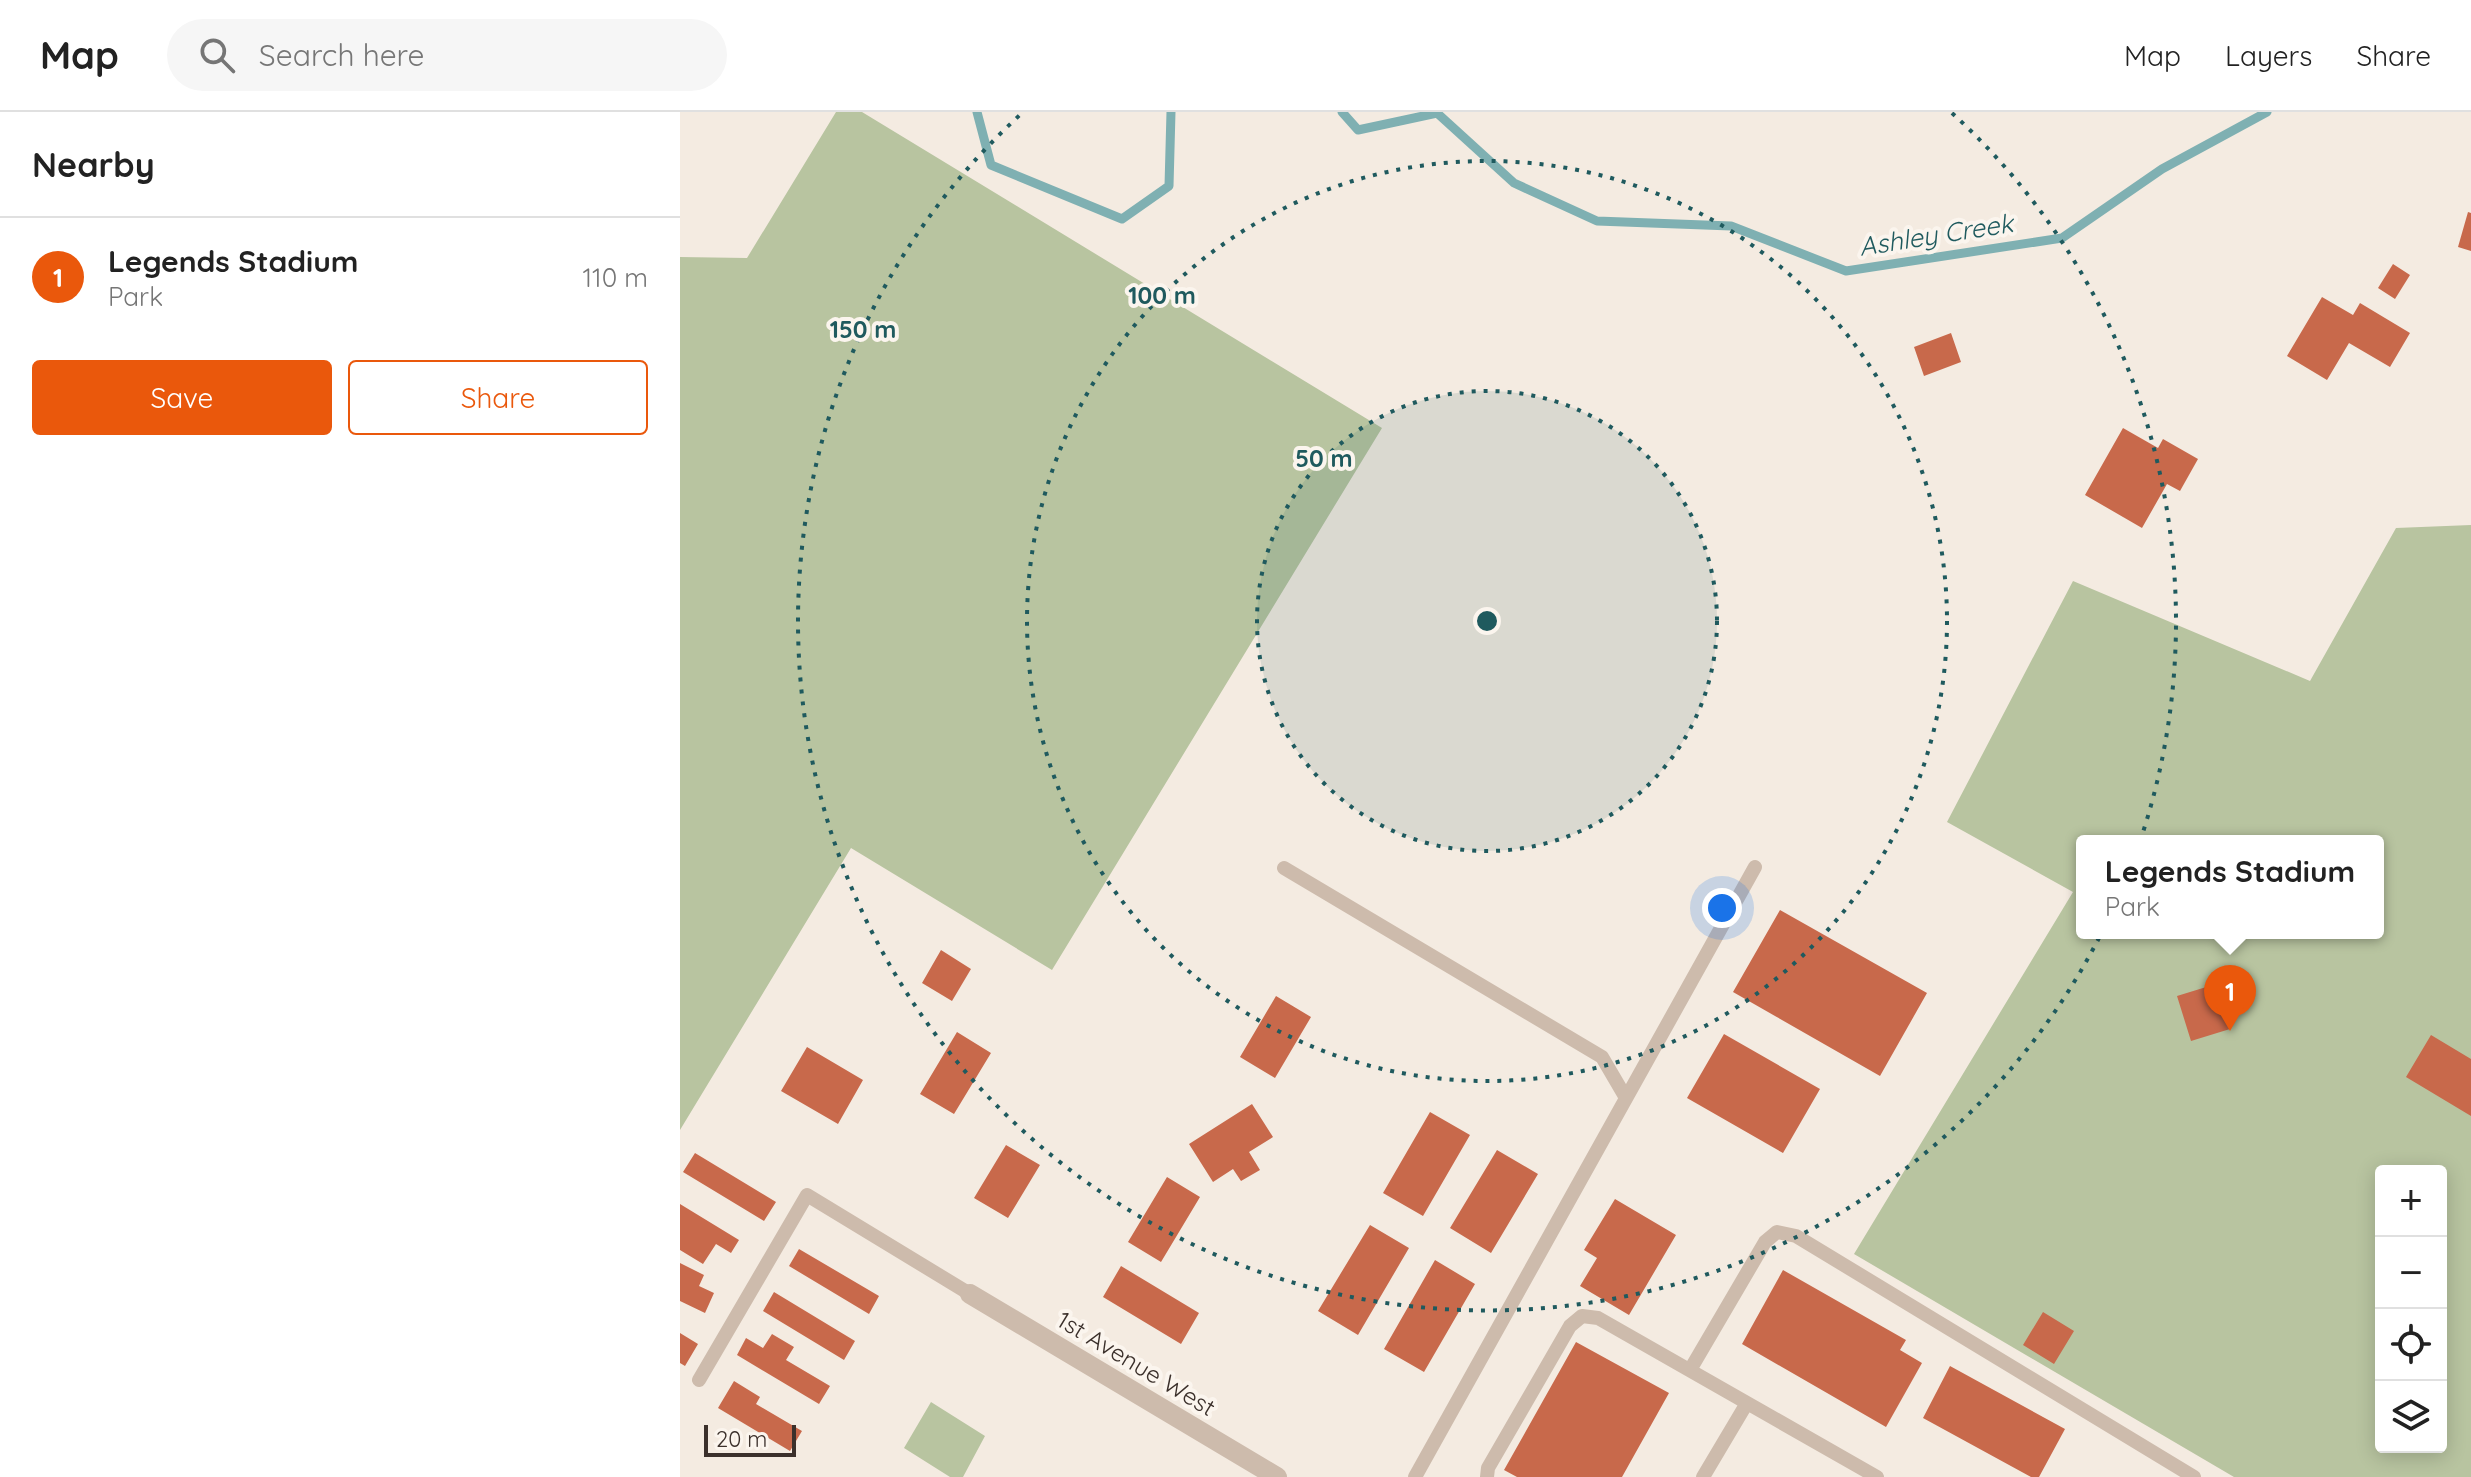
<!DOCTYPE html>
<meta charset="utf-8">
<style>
body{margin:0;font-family:Quicksand,sans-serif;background:#f6f6f6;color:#222}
.controls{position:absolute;right:24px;bottom:24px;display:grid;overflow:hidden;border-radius:8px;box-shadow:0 4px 20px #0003}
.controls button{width:72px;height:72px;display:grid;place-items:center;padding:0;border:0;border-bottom:2px solid #e0e0e0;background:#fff;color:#222;font:40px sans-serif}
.scale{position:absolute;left:24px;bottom:20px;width:92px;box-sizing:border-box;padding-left:8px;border:4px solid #3b302b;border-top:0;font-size:22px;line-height:28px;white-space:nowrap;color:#3b302b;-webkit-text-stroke:6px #fbf5ee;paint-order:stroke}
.you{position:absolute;left:1042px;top:796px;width:28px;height:28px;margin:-20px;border:6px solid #fff;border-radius:50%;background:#1a73e8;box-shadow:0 0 0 12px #1a73e833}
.badge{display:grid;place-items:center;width:52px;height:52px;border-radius:50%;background:#ea580c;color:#fff;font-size:26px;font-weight:700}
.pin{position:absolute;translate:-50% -66px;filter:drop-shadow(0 2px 4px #0008)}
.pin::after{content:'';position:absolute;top:42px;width:28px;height:24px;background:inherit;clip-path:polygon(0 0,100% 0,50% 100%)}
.popup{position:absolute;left:1396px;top:723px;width:308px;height:104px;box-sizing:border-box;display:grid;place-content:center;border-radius:8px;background:#fff;filter:drop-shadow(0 2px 6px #0005);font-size:26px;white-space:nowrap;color:#767676}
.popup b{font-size:30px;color:#222}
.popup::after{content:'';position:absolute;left:50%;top:100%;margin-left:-16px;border:16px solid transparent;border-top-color:#fff}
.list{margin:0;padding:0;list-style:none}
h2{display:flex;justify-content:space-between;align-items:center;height:104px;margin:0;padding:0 32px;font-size:34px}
h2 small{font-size:26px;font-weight:400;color:#767676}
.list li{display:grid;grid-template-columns:52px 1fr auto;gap:24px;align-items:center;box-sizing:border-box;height:120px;padding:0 32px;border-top:2px solid #e0e0e0}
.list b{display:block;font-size:30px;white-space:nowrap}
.list p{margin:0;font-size:26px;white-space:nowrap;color:#767676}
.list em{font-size:26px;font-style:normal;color:#767676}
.actions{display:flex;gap:16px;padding:24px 32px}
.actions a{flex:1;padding:18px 0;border:2px solid #ea580c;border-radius:8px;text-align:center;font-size:28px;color:#ea580c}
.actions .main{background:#ea580c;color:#fff}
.icon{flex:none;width:44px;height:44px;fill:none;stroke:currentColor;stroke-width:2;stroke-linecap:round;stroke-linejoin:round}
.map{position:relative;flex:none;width:1791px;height:1365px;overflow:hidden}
header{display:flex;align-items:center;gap:48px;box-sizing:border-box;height:112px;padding:0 40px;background:#fff;border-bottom:2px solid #e0e0e0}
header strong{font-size:38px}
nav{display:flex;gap:44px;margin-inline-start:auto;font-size:28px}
.search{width:560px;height:72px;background:#f6f6f6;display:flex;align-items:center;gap:20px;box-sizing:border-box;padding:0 28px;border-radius:44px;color:#767676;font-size:30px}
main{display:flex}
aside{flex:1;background:#fff}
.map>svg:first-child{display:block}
.green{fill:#b8c4a0;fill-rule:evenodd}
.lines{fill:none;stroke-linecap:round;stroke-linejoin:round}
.stream{stroke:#7fb0b2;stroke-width:9}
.building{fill:#c8694b}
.lane{stroke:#cdbbac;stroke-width:14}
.street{stroke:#cdbbac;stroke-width:20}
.ring{fill:none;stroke:#1f5a5e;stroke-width:4;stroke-dasharray:4 8}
.labels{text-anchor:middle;stroke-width:8;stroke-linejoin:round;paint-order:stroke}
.street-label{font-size:24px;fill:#3b302b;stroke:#fbf5ee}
.water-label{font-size:26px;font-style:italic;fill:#1f5a5e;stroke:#fbf5ee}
.centre{fill:#1f5a5e;stroke:#fbf5ee;stroke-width:4}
.ring-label{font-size:24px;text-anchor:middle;font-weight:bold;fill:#1f5a5e;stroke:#fbf5ee;stroke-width:8;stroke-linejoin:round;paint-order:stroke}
</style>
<header>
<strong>Map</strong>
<div class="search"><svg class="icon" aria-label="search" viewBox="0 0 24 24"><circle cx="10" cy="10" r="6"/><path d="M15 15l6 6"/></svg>Search here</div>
<nav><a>Map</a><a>Layers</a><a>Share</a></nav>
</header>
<main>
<aside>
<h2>Nearby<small></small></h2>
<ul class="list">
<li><span class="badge">1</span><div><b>Legends Stadium</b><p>Park</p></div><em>110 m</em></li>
</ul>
<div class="actions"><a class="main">Save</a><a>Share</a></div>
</aside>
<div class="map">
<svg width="1791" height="1365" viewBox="0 0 1791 1365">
<rect width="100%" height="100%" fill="#f4ebe1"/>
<path class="green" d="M 156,0 L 182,0 L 702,316 L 372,858 L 171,736 L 0,1018 L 0,145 L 67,146 Z
M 1791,413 L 1791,1365 L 1554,1365 L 1174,1142 L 1393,780 L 1267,710 L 1393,469 L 1630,569 L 1716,416 ZM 1402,729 L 1698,729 L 1698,821 L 1402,821 ZM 1701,1059 L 1761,1059 L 1761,1335 L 1701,1335 Z
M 251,1290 L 305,1324 L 283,1365 L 270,1365 L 224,1336 Z"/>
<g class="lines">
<path class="stream" d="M 297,0 L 311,53 L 442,107 L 489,74 L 491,0
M 662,0 L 678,18 L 757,1 L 834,71 L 917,109 L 1051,114 L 1166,159 L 1382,126 L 1482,57 L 1587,0"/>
</g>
<path class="building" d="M 1788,100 L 1791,101 L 1791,139 L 1778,135 Z
M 1713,152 L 1730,163 L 1715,187 L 1698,176 Z
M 1642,185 L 1673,203 L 1680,191 L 1730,221 L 1710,255 L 1669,231 L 1647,268 L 1607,244 Z
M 1271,221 L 1281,250 L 1244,264 L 1234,235 Z
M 1443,316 L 1478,336 L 1483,327 L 1518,347 L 1500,379 L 1487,372 L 1462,416 L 1405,383 Z
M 1100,798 L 1247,881 L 1200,964 L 1053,880 Z
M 261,838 L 291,857 L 272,889 L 242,871 Z
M 1536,872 L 1550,917 L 1511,929 L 1497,884 Z
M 596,884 L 631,905 L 595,966 L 560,945 Z
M 277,920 L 311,941 L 274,1002 L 240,982 Z
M 1044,922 L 1140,977 L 1103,1041 L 1007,986 Z
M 1751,923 L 1791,947 L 1791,1004 L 1726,965 Z
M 127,935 L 183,968 L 158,1012 L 101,979 Z
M 572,992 L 593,1025 L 569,1040 L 580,1058 L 561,1069 L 553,1057 L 533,1070 L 509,1032 Z
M 750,1000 L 790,1023 L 743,1104 L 703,1081 Z
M 326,1033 L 360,1053 L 328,1106 L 294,1086 Z
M 817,1038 L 858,1062 L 811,1141 L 770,1116 Z
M 15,1041 L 96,1090 L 84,1109 L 3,1060 Z
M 487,1065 L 520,1085 L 481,1150 L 448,1130 Z
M 935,1087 L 996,1123 L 949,1203 L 900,1174 L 917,1146 L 904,1138 Z
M 0,1092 L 59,1128 L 51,1141 L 36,1132 L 23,1152 L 0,1138 Z
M 690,1113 L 729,1136 L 678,1223 L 638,1199 Z
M 119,1137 L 199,1184 L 189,1202 L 109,1154 Z
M 755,1148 L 795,1172 L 744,1260 L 704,1237 Z
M 0,1151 L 24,1163 L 19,1174 L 34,1181 L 25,1201 L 0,1189 Z
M 441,1154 L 519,1201 L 501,1232 L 423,1185 Z
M 1103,1158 L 1226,1228 L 1220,1238 L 1242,1251 L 1206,1315 L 1062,1232 Z
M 94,1180 L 175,1229 L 164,1248 L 83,1199 Z
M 1363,1200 L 1394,1219 L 1374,1252 L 1343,1233 Z
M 0,1221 L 18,1232 L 5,1254 L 0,1251 Z
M 92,1222 L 114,1235 L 106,1248 L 150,1274 L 139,1292 L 57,1243 L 66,1226 L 83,1236 Z
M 896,1230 L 989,1281 L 942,1365 L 837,1365 L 824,1358 Z
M 1270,1254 L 1385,1317 L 1359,1365 L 1351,1365 L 1243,1306 Z
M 54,1269 L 80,1285 L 76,1292 L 122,1319 L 110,1339 L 38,1296 Z"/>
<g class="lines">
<path class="lane" d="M 604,756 L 922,945 L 946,986
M 1010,1258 L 1085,1130 L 1097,1120 L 1116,1124 L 1514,1365
M 19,1268 L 127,1083 L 290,1182
M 735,1365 L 1075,755
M 807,1365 L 808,1356 L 890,1214 L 902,1204 L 918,1206 L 1197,1365
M 1023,1365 L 1067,1291"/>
<path class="street" d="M 290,1182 L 597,1365"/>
</g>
<circle cx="807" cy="509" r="230" fill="#1f5a5e" fill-opacity=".12"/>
<g class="ring">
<circle cx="807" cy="509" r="230"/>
<circle cx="807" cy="509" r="460"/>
<path d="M1272 1A689 689 0 1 1 342 1"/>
</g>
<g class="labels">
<g class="street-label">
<text transform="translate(456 1252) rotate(31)" y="8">1st Avenue West</text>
</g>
<g class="water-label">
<text transform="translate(1256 123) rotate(-9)" y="9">Ashley Creek</text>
</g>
</g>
<circle cx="807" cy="509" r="12" class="centre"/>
<g class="ring-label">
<text x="482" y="192">100 m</text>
<text x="183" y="226">150 m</text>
<text x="644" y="355">50 m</text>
</g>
</svg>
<div class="controls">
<button>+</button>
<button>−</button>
<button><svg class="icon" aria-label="locate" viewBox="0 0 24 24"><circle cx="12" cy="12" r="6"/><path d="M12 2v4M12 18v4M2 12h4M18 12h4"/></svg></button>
<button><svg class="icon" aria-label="layers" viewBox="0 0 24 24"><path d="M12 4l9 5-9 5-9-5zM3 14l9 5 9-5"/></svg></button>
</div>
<div class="scale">20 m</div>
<div class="you"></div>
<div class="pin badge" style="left:1550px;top:919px">1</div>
<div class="popup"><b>Legends Stadium</b>Park</div>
</div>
</main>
